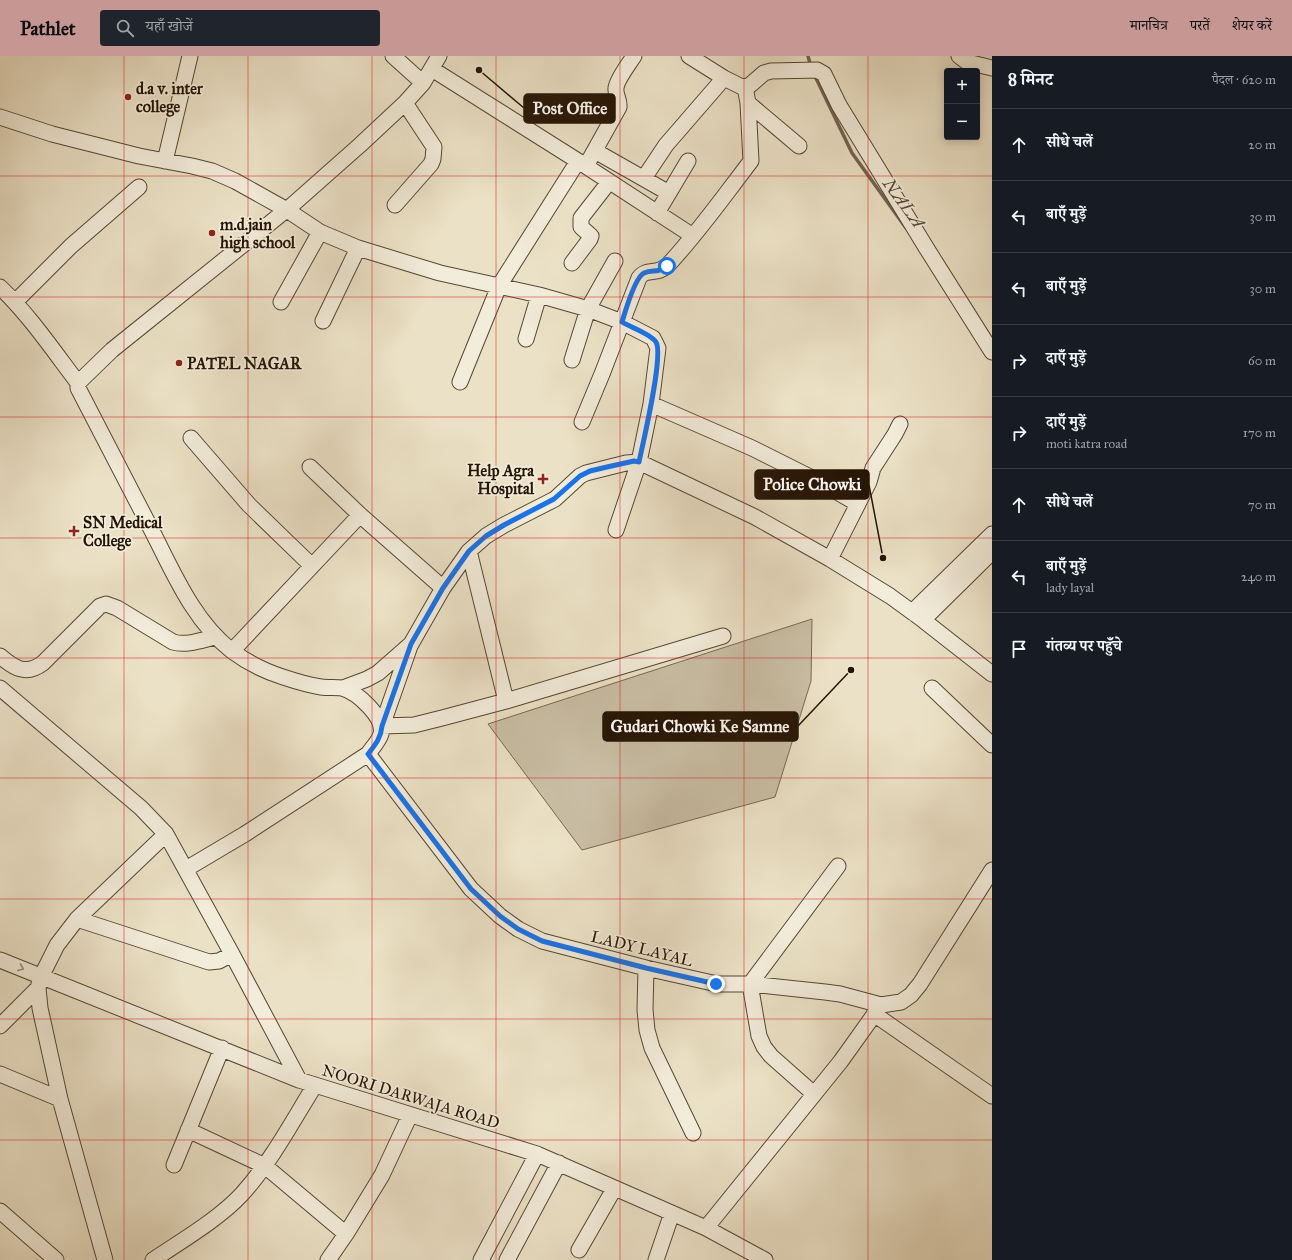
<!DOCTYPE html>
<html lang="hi">
<meta charset="utf-8">
<style>
body{margin:0;font-family:"IM FELL Great Primer","Noto Serif Devanagari",serif;background:#20242c;color:#f1f3f6}
.controls{position:absolute;right:12px;top:12px;display:grid;overflow:hidden;border-radius:4px;box-shadow:0 2px 10px #0003}
.controls button{width:36px;height:36px;display:grid;place-items:center;padding:0;border:0;border-bottom:1px solid #363941;background:#171b24;color:#f1f3f6;font:20px sans-serif}
.stop{position:absolute;width:12px;height:12px;margin:-9px;border:3px solid #1a73e8;border-radius:50%;background:#fff}
.stop.end{background:#1a73e8;border-color:#fff;box-shadow:0 1px 4px #0008}
.list{margin:0;padding:0;list-style:none}
h2{display:flex;justify-content:space-between;align-items:center;height:52px;margin:0;padding:0 16px;font-size:17px}
h2 small{font-size:13px;font-weight:400;color:#9ea1a6}
.list li{display:grid;grid-template-columns:26px 1fr auto;gap:12px;align-items:center;box-sizing:border-box;height:72px;padding:0 16px;border-top:1px solid #363941}
.list b{display:block;font-size:15px;white-space:nowrap}
.list p{margin:0;font-size:13px;white-space:nowrap;color:#9ea1a6}
.list em{font-size:13px;font-style:normal;color:#9ea1a6}
.icon{flex:none;width:22px;height:22px;fill:none;stroke:currentColor;stroke-width:2;stroke-linecap:round;stroke-linejoin:round}
.map{position:relative;flex:none;width:992px;height:1204px;overflow:hidden}
header{display:flex;align-items:center;gap:24px;box-sizing:border-box;height:56px;padding:0 20px;background:#c59692;color:#111}
header strong{font-size:19px}
nav{display:flex;gap:22px;margin-inline-start:auto;font-size:14px}
.search{width:280px;height:36px;background:#20242c;display:flex;align-items:center;gap:10px;box-sizing:border-box;padding:0 14px;border-radius:4px;color:#9ea1a6;font-size:15px}
main{display:flex}
aside{flex:1;background:#171b24}
.map>svg:first-child{display:block}
.green{fill:#c9bea5;stroke:#776954}
.lines{fill:none;stroke-linecap:round;stroke-linejoin:round}
.stream{stroke:#746551;stroke-width:3.5}
.minor-casing{stroke:#564734;stroke-width:17}
.minor{stroke:#f2ecda;stroke-width:15}
.oneway{stroke:#968b7a}
.route{stroke:#1a73e8;stroke-width:5}
.grid{fill:none;stroke:#d62828;stroke-width:1;stroke-opacity:0.55}
.poi-dot{fill:#8f2418;stroke:#f2ecda;stroke-width:1.5}
.labels{text-anchor:middle;stroke-width:3.5;stroke-linejoin:round;paint-order:stroke}
.poi-label{font-size:16px;font-weight:bold;fill:#251404;stroke:#f2ecda;text-anchor:start}
.street-label{font-size:16px;fill:#251404;stroke:#f2ecda}
.water-label{font-size:17px;font-style:italic;fill:#594a37;stroke:#f2ecda}
.leader{fill:none;stroke:#251404;stroke-width:1.5}
.callout-dot{fill:#251404;stroke:#f2ecda;stroke-width:1.5}
.callout{fill:#251404;stroke:#251404;stroke-width:1.5}
.callout-label{font-size:17px;text-anchor:middle;font-weight:bold;fill:#fff}
</style>
<header>
<strong>Pathlet</strong>
<div class="search"><svg class="icon" aria-label="search" viewBox="0 0 24 24"><circle cx="10" cy="10" r="6"/><path d="M15 15l6 6"/></svg>यहाँ खोजें</div>
<nav><a>मानचित्र</a><a>परतें</a><a>शेयर करें</a></nav>
</header>
<main>
<div class="map">
<svg width="992" height="1204" viewBox="0 0 992 1204">
<rect width="100%" height="100%" fill="#ebe1c6"/>
<filter id="stains"><feTurbulence type="fractalNoise" baseFrequency=".005" numOctaves="4"/><feColorMatrix values="0 0 0 0 .2 0 0 0 0 .09 0 0 0 0 .02 0 0 0 .5 -.17"/></filter>
<radialGradient id="worn" r=".72"><stop offset=".6" stop-color="#630" stop-opacity="0"/><stop offset="1" stop-color="#630" stop-opacity=".3"/></radialGradient>
<path class="green" d="M 812,563 L 811,625 L 775,741 L 582,794 L 488,668 Z"/>
<g class="lines">
<path class="stream" d="M 808,0 L 811,11
M 814,18 L 852,97 L 906,172"/>
<g class="minor-casing">
<path id="minor" d="M 393,0 L 423,27
M 689,0 L 724,22 L 742,31 L 749,30 L 764,17 L 771,15 L 817,14 L 824,18 L 839,49 L 927,193 L 992,296
M 959,0 L 967,6 L 992,12
M 432,13 L 578,105 L 693,180
M 748,47 L 799,90
M 0,61 L 52,78 L 139,100 L 192,110 L 212,115 L 235,125 L 287,154 L 320,176 L 358,192 L 440,217 L 539,239 L 588,253 L 622,266 L 653,282 L 658,292 L 651,348 L 639,406 L 616,474
M 595,95 L 669,137
M 165,105 L 190,0
M 586,110 L 619,51 C 620,44 615,39 616,32 C 617,23 629,8 634,0
M 644,122 L 666,89 L 724,22
M 395,149 L 431,108 L 433,103 L 434,91 L 405,47
M 657,157 L 688,105
M 572,207 L 590,183 L 591,180 L 581,171 L 581,162 L 609,126
M 0,231 C 30,260 53,294 78,327
M 15,246 L 71,190 L 139,131
M 281,246 L 320,176
M 323,265 L 358,192
M 526,283 L 539,239
M 572,304 L 588,253 L 615,205
M 460,326 L 499,230 L 578,105
M 651,348 L 752,392 L 818,425 L 858,448
M 582,366 L 602,318 L 639,222 C 647,211 657,220 668,209 C 698,177 724,140 751,105 L 748,47 L 745,31
M 191,382 L 249,449 L 312,510
M 310,411 L 360,459 L 443,532
M 469,495 L 506,645
M 830,503 L 869,426 L 873,412 L 895,378 L 900,368
M 912,556 L 992,478
M 923,564 L 992,496
M 410,590 L 382,670 L 414,669 L 442,662 L 506,645 L 723,580
M 232,595 L 360,459
M 0,600 C 14,612 26,620 43,607 L 100,550 L 106,548 L 117,552 L 173,586 C 186,590 202,584 215,581
M 0,632 L 141,752 L 166,778 L 232,898 L 299,1024
M 343,632 L 367,623 L 378,617 L 411,588 L 443,532 L 469,495 L 486,480 L 504,469 L 555,443 L 580,420 L 586,417 L 626,407 L 639,406 L 755,461 L 830,503 L 890,540 L 923,564 L 992,618
M 932,632 L 992,689
M 368,698 L 471,833 L 500,860 L 518,873 L 542,885 L 646,912 L 717,928 L 750,928 L 825,936 L 840,938 L 881,949 L 901,946 L 911,939 L 920,928 L 992,814
M 186,813 L 245,778 L 368,698 C 372,692 379,685 381,678 C 385,661 357,636 342,632 C 336,631 328,632 321,631 C 308,629 295,625 283,621 C 264,615 248,607 232,595 C 192,564 172,513 149,469 C 126,424 102,378 78,332 L 78,327 L 112,294 L 290,151 L 360,89 L 405,47 L 423,27 L 439,0
M 77,863 L 209,906 L 219,905 L 232,898
M 0,904 L 299,1024 L 537,1098 L 706,1172 L 765,1204
M 646,912 L 645,954 L 647,974 L 652,992 L 693,1077
M 874,958 L 992,1040
M 0,970 L 38,932
M 0,1018 L 60,1043
M 814,1038 L 771,1000 L 764,991 L 759,980 L 750,928 L 838,810
M 188,1074 L 265,1110 L 346,1178
M 174,1109 L 222,992
M 0,1155 L 56,1204
M 706,1172 L 841,1005 L 881,949
M 579,1194 L 614,1133
M 105,1204 L 60,1043 L 40,952 L 38,932 L 41,921 L 57,889 L 77,863 L 166,778
M 153,1204 C 181,1185 219,1163 242,1138 C 271,1106 292,1066 315,1029
M 328,1204 L 346,1178 L 382,1119 L 410,1059
M 481,1204 L 537,1098
M 507,1204 L 559,1107
M 656,1204 L 672,1157"/>
</g>
<use href="#minor" class="minor"/>
</g>
<defs><path id="oneway-chevron" d="M-2-3.5L2.5 0L-2 3.5" fill="none" stroke-width="1.6" stroke-linecap="round" stroke-linejoin="round"/></defs>
<use class="oneway" href="#oneway-chevron" transform="translate(21 912) rotate(22)"/>
<g class="lines">
<path class="route" d="M 667,210 C 657,218 653,213 644,217 C 635,221 625,256 622,266 C 630,271 651,278 656,286 C 664,299 643,387 639,406 L 634,405 L 607,411 L 590,415 L 580,420 L 554,443 L 504,469 L 486,480 L 469,495 L 443,532 L 411,588 L 382,670 C 381,682 375,689 368,698 L 471,833 L 500,860 L 518,873 L 542,885 L 646,912 L 716,928"/>
</g>
<path class="grid" d="M 124,0 L 124,1204M 248,0 L 248,1204M 372,0 L 372,1204M 496,0 L 496,1204M 620,0 L 620,1204M 744,0 L 744,1204M 868,0 L 868,1204M 0,120 L 992,120M 0,241 L 992,241M 0,361 L 992,361M 0,482 L 992,482M 0,602 L 992,602M 0,722 L 992,722M 0,843 L 992,843M 0,963 L 992,963M 0,1084 L 992,1084"/>
<g class="poi-dot">
<circle cx="128" cy="41" r="4"/>
<circle cx="212" cy="177" r="4"/>
<circle cx="179" cy="307" r="4"/>
<path d="M541 417h4v4h4v4h-4v4h-4v-4h-4v-4h4z"/>
<path d="M72 469h4v4h4v4h-4v4h-4v-4h-4v-4h4z"/>
</g>
<g class="labels">
<g class="poi-label">
<text x="136" y="38">d.a v. inter<tspan x="136" dy="18">college</tspan></text>
<text x="220" y="174">m.d.jain<tspan x="220" dy="18">high school</tspan></text>
<text x="187" y="313">PATEL NAGAR</text>
<text x="534" y="420" text-anchor="end">Help Agra<tspan x="534" dy="18">Hospital</tspan></text>
<text x="83" y="472">SN Medical<tspan x="83" dy="18">College</tspan></text>
</g>
<g class="street-label">
<text transform="translate(642 892) rotate(14)" y="6">LADY LAYAL</text>
<text transform="translate(411 1040) rotate(17)" y="6">NOORI DARWAJA ROAD</text>
</g>
<g class="water-label">
<text transform="translate(904 147) rotate(54)" y="6">NALA</text>
</g>
</g>
<path class="leader" d="M479 14L524 52M883 502L869 429M851 614L798 670"/>
<g class="callout-dot">
<circle cx="479" cy="14" r="4"/>
<circle cx="883" cy="502" r="4"/>
<circle cx="851" cy="614" r="4"/>
</g>
<g class="callout">
<rect x="524" y="38" width="91" height="29" rx="4"/>
<rect x="755" y="414" width="114" height="29" rx="4"/>
<rect x="603" y="656" width="195" height="29" rx="4"/>
</g>
<g class="callout-label">
<text x="570" y="58">Post Office</text>
<text x="812" y="434">Police Chowki</text>
<text x="700" y="676">Gudari Chowki Ke Samne</text>
</g>
<rect width="100%" height="100%" filter="url(#stains)"/>
<rect width="100%" height="100%" fill="url(#worn)"/>
</svg>
<div class="controls">
<button>+</button>
<button>−</button>
</div>
<div class="stop" style="left:667px;top:210px"></div>
<div class="stop end" style="left:716px;top:928px"></div>
</div>
<aside>
<h2>8 मिनट<small>पैदल · 620 m</small></h2>
<ul class="list">
<li><svg class="icon" aria-label="ahead" viewBox="0 0 24 24"><path d="M12 20V5M6 11l6-6 6 6"/></svg><div><b>सीधे चलें</b></div><em>20 m</em></li>
<li><svg class="icon" aria-label="left" viewBox="0 0 24 24"><path d="M17 20v-9H6M10 6l-5 5 5 5"/></svg><div><b>बाएँ मुड़ें</b></div><em>30 m</em></li>
<li><svg class="icon" aria-label="left" viewBox="0 0 24 24"><path d="M17 20v-9H6M10 6l-5 5 5 5"/></svg><div><b>बाएँ मुड़ें</b></div><em>30 m</em></li>
<li><svg class="icon" aria-label="right" viewBox="0 0 24 24"><path d="M7 20v-9h11M14 6l5 5-5 5"/></svg><div><b>दाएँ मुड़ें</b></div><em>60 m</em></li>
<li><svg class="icon" aria-label="right" viewBox="0 0 24 24"><path d="M7 20v-9h11M14 6l5 5-5 5"/></svg><div><b>दाएँ मुड़ें</b><p>moti katra road</p></div><em>170 m</em></li>
<li><svg class="icon" aria-label="ahead" viewBox="0 0 24 24"><path d="M12 20V5M6 11l6-6 6 6"/></svg><div><b>सीधे चलें</b></div><em>70 m</em></li>
<li><svg class="icon" aria-label="left" viewBox="0 0 24 24"><path d="M17 20v-9H6M10 6l-5 5 5 5"/></svg><div><b>बाएँ मुड़ें</b><p>lady layal</p></div><em>240 m</em></li>
<li><svg class="icon" aria-label="arrive" viewBox="0 0 24 24"><path d="M6 21V4h12l-3 4 3 4H6"/></svg><div><b>गंतव्य पर पहुँचे</b></div></li>
</ul>
</aside>
</main>
